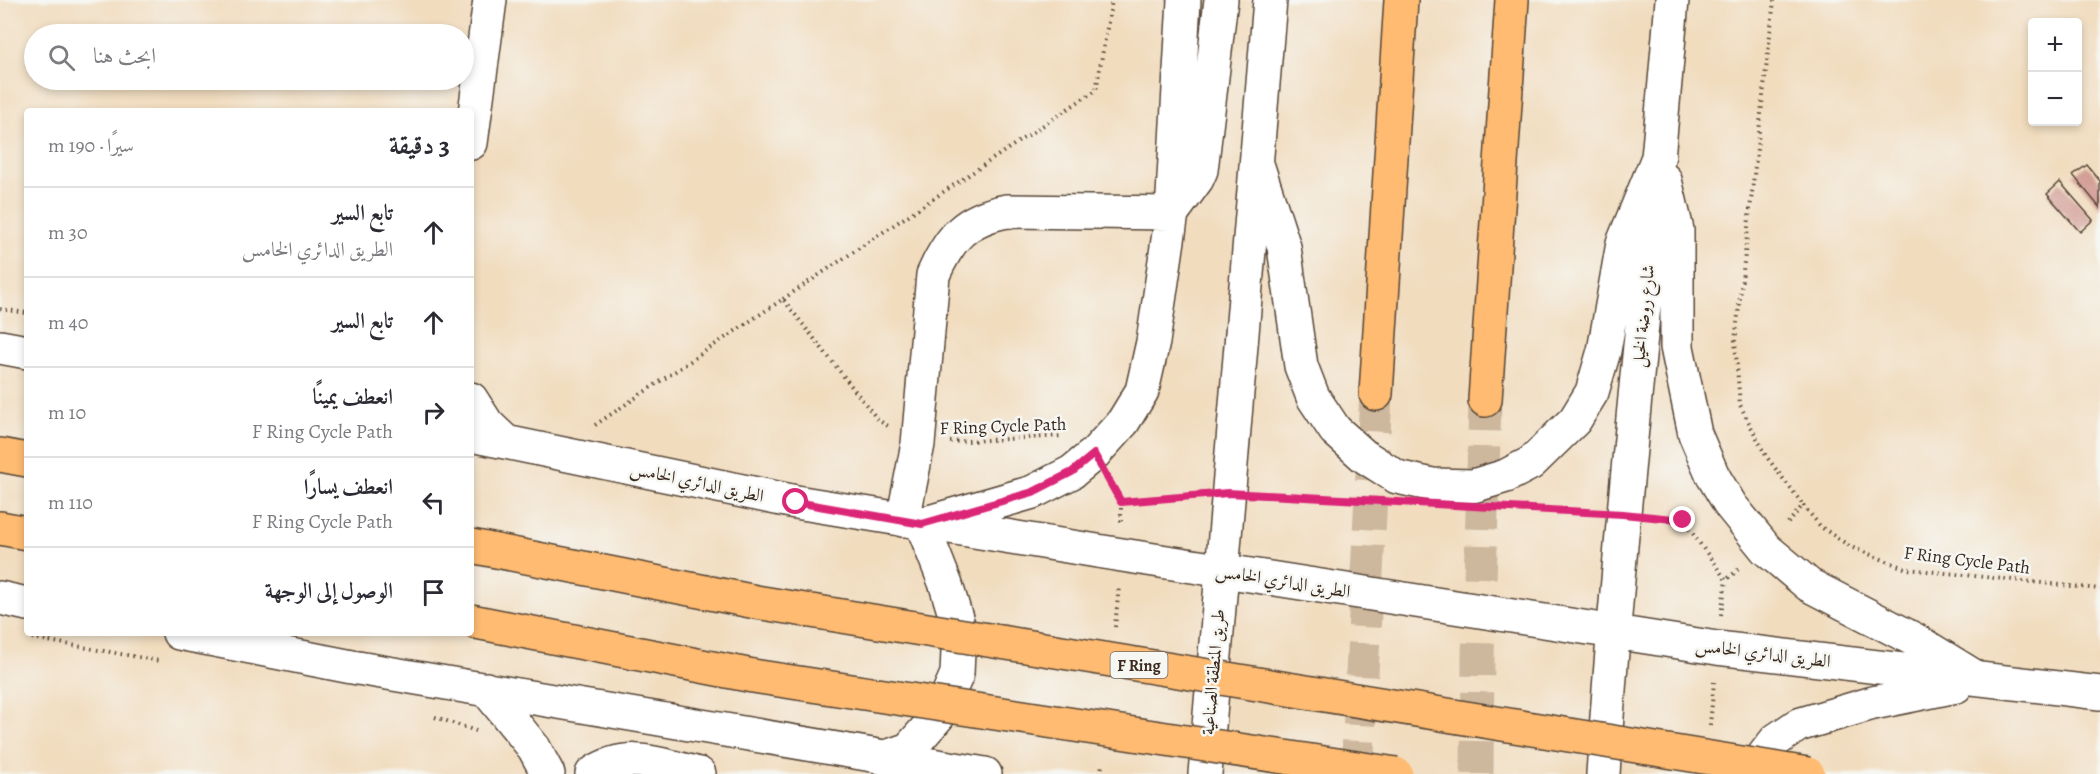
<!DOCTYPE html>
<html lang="ar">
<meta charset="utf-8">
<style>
body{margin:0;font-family:Alegreya,Amiri,serif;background:#f2f2f3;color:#2b2b33;direction:rtl}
.controls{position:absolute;right:18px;top:18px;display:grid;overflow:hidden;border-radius:6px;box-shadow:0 3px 9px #0003}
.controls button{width:54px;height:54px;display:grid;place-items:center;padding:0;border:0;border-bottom:2px solid #e1e1e2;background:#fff;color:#2b2b33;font:30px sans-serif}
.stop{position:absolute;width:18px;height:18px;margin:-14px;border:4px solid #db2777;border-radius:50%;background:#fff}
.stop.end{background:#db2777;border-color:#fff;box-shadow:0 2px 6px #0008}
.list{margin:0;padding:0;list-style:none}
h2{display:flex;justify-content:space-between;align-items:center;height:78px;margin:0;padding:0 24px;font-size:26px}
h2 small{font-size:20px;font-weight:400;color:#7c7c81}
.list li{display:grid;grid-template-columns:39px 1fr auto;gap:18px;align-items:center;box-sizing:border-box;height:90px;padding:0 24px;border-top:2px solid #e1e1e2}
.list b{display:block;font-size:22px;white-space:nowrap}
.list p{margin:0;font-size:20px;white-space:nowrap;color:#7c7c81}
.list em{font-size:20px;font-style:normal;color:#7c7c81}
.icon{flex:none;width:33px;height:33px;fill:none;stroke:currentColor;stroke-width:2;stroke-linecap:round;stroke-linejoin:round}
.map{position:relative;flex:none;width:2100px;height:774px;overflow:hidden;direction:ltr}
.search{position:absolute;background:#fff;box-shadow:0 3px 9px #0003;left:24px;top:24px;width:450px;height:66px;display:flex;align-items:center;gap:15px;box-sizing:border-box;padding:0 21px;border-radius:33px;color:#7c7c81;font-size:22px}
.panel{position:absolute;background:#fff;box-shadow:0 3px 9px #0003;left:24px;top:108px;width:450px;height:528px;border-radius:6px;direction:rtl}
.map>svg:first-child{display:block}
.building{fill:#d29c94}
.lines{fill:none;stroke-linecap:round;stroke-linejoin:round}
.highway-tunnel{stroke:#cdb89e;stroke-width:33;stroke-dasharray:33 16;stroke-linecap:butt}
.minor-casing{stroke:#564536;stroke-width:36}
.highway-casing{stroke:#564536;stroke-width:36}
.path{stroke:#564536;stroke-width:4;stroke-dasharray:1.5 4.5;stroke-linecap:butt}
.minor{stroke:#fff;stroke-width:33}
.highway{stroke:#febb71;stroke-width:33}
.highway-bridge-casing{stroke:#564536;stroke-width:36;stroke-linecap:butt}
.highway-bridge{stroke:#febb71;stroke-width:33}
.route{stroke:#db2777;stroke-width:8}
.labels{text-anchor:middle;stroke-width:5;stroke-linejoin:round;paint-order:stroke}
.shield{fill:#f6f6f2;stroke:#73675e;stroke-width:1.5}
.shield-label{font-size:16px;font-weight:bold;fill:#3b2a1e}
.street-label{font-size:18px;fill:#3b2a1e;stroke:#f6f6f2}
</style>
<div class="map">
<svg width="2100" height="774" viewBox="0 0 2100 774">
<rect width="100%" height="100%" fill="#f6f6f2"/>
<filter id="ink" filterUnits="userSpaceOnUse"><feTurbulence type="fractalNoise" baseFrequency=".0167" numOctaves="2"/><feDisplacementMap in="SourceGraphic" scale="12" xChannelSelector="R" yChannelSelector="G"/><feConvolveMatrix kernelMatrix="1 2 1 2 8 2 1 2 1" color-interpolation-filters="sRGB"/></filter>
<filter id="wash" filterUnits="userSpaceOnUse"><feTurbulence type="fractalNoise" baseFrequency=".008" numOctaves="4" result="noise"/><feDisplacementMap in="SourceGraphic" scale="24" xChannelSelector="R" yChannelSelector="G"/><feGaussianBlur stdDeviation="1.35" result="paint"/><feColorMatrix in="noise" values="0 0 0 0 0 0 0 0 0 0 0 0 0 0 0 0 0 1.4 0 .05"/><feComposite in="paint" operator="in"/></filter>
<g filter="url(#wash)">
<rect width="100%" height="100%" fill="#f1dcbe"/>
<g id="blocks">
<path class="building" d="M 2087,165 L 2100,181 L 2100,208 L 2073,175 Z
M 2060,182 L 2093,220 L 2080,232 L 2047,194 Z"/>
</g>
</g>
<g filter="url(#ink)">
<use href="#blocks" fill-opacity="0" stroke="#564536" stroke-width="1.5"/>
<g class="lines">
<path class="highway-tunnel" d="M 1357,774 L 1376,394
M 1477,774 L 1478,658 L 1485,400"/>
<g class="minor-casing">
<path id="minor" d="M 471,143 L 490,0
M 1257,164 L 1284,247 L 1301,366 L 1313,397 L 1335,430 L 1364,456 L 1397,477 L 1433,485 L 1473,486 L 1506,476 L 1531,463 L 1575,420 L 1592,392 L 1604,351 L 1623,243 L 1659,155
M 1665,180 L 1677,230 L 1677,347 L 1695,434 L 1713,476 L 1731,506 L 1766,549 L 1809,585 L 1915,640 L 1972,675
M 1172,213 L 1197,179 L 1201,170 L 1221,0
M 0,347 L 27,352
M 471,399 L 487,424 L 506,442
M 471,435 L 796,502 L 1122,555 L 1717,648 L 2100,693
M 903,520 L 918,444 L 933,275 C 950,237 965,219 1007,211 L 1172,213
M 0,598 L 27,604
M 179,633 L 352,667 L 985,774
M 486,689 L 534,748 L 548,774
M 883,758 L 909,749 L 939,715 L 957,674 L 959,628 L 946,585 L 922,524 L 1033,492 L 1072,472 L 1094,454 L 1123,422 L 1142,391 L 1153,342 L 1172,213 L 1184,0
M 592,774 C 628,749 661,765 699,774
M 1205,774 L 1270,0
M 1603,774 C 1620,515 1651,258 1672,0
M 1756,774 L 1758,763 L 1776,740 L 1798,725 L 1873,703 L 1956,686"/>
</g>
<g class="highway-casing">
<path id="highway" d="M 1376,394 L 1401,0
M 1485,400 L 1512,0
M 0,455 L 27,460
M 0,528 L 27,533"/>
</g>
<path class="path" d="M 1774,0 L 1735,341 L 1740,405 L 1766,456 L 1803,505
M 783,299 L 1096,90 L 1112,0
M 0,309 L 27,313
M 595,425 L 783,299 L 878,420 L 888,426
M 950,442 L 1063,436
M 1111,484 L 1121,502 L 1195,496
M 1262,495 L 1369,501
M 1121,502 L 1121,522
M 1517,508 L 1591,512
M 1658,517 L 1683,520 L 1726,580 L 1739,569
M 1788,523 L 1803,505 L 1821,527 L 1851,547 L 1907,569 L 2100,589
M 1721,615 L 1726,580
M 1115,627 L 1119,586
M 32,638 L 160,661
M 435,717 L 476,731
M 1710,725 L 1714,682
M 1101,774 L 1102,763"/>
<use href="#minor" class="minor"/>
<use href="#highway" class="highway"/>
<g class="highway-bridge-casing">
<path id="highway-bridge" d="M 471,546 L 756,602 L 1808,774
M 471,621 L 753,676 L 1396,774"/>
</g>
<use href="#highway-bridge" class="highway-bridge"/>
</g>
</g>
<g class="lines" filter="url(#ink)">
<path class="route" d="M 796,502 L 922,524 L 1033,492 L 1072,472 L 1094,454 L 1121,502 L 1228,493 L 1623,514 L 1683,520"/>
</g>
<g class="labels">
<rect class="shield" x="1110.5" y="652" width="57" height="26" rx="4.5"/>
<g class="shield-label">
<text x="1139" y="671">F Ring</text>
</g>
<g class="street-label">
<text transform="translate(1643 316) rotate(-84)" y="6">شارع روضة الخيل</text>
<text transform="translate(1003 426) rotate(-2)" y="6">F Ring Cycle Path</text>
<text transform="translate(697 482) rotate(12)" y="6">الطريق الدائري الخامس</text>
<text transform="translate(1967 560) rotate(7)" y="6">F Ring Cycle Path</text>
<text transform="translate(1283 581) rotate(9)" y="6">الطريق الدائري الخامس</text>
<text transform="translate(1763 653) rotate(7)" y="6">الطريق الدائري الخامس</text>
<text transform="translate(1213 672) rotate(-85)" y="6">طريق المنطقة الصناعية</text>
</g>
</g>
</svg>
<div class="controls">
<button>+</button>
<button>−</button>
</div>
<div class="stop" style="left:796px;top:502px"></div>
<div class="stop end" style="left:1683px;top:520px"></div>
<div class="search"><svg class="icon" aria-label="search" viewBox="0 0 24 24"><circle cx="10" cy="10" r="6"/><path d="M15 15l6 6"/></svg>ابحث هنا</div>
<section class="panel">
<h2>3 دقيقة<small>سيرًا · 190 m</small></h2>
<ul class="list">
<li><svg class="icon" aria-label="ahead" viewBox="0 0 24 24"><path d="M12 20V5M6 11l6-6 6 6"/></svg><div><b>تابع السير</b><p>الطريق الدائري الخامس</p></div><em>30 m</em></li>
<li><svg class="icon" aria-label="ahead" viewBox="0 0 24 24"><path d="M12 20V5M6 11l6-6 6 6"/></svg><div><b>تابع السير</b></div><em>40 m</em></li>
<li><svg class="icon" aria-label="right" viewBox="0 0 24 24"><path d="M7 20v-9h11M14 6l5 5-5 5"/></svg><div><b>انعطف يمينًا</b><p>F Ring Cycle Path</p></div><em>10 m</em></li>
<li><svg class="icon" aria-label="left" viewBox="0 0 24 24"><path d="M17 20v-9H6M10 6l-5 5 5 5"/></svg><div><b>انعطف يسارًا</b><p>F Ring Cycle Path</p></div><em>110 m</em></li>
<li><svg class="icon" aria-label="arrive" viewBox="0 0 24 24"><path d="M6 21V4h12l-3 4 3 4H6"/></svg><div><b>الوصول إلى الوجهة</b></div></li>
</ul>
</section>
</div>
